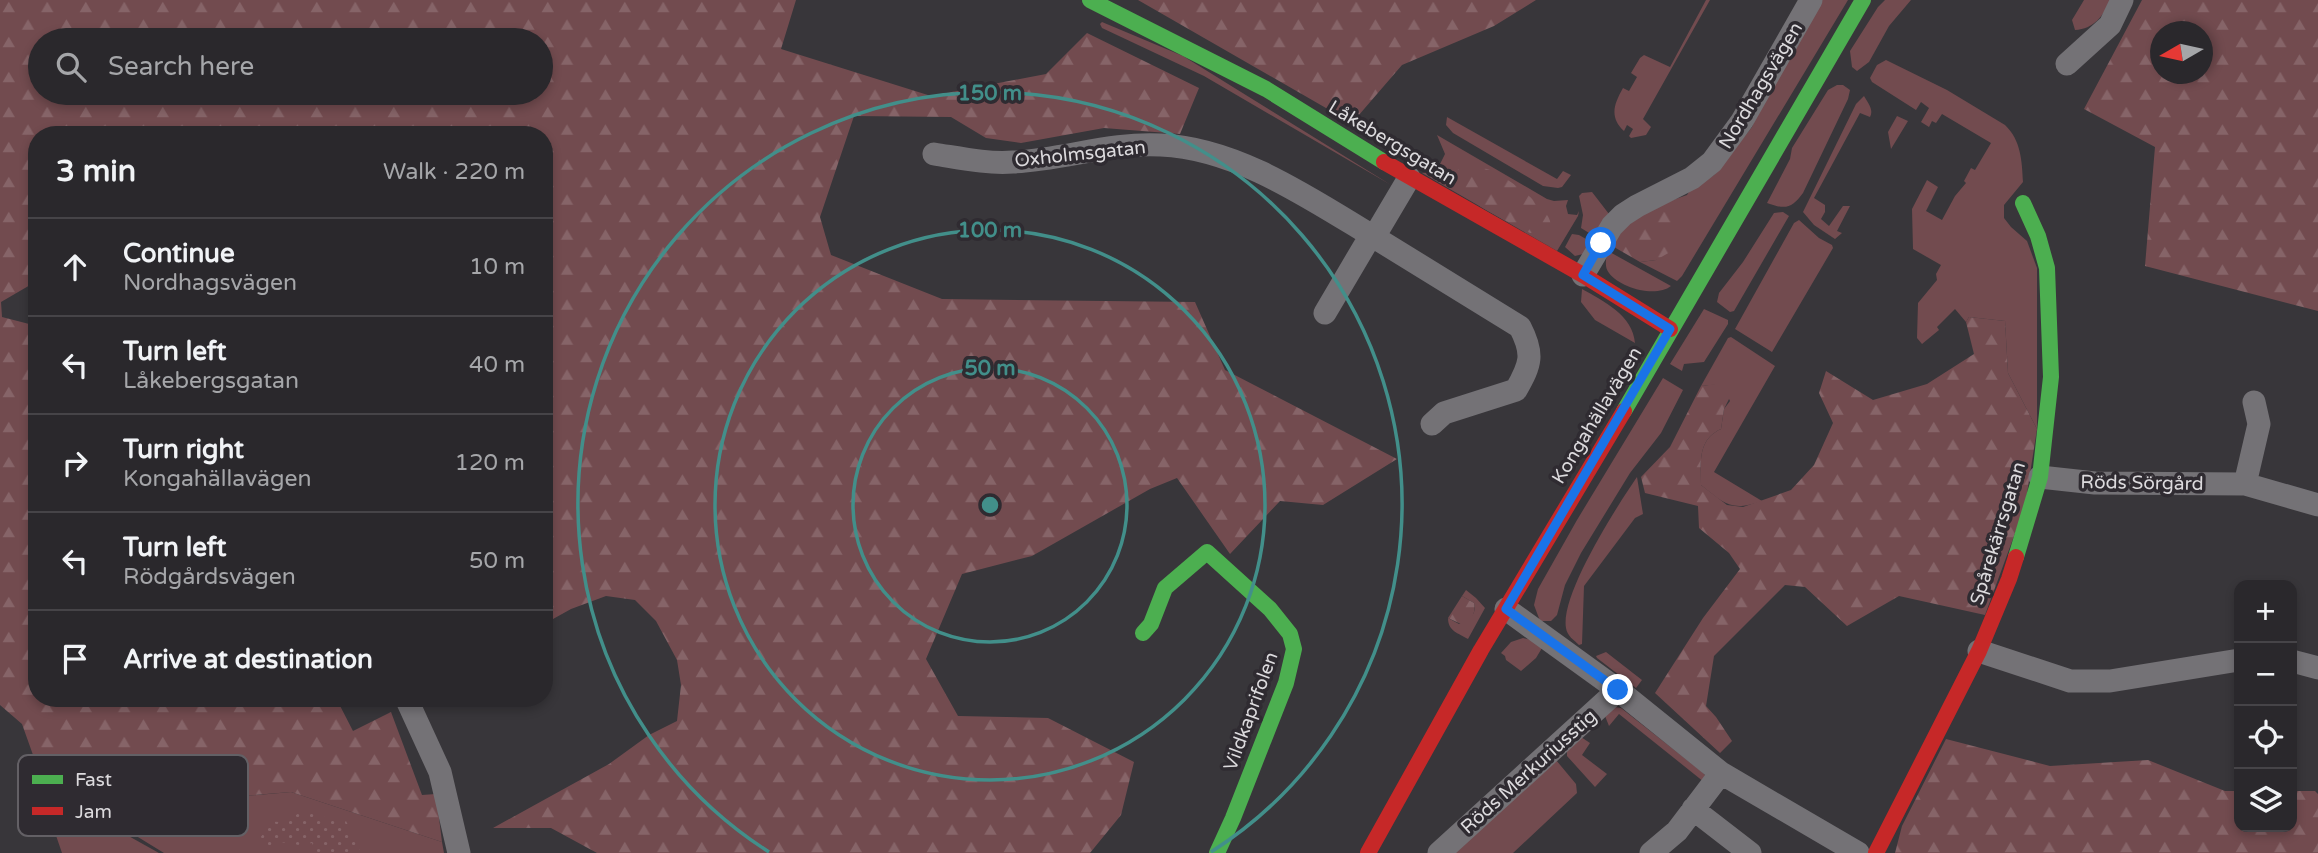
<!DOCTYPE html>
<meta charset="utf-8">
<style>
body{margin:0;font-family:"Varela Round",sans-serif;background:#363438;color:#f1f3f6}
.controls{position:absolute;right:21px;bottom:21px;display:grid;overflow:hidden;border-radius:14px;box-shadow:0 4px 10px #0003}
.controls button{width:63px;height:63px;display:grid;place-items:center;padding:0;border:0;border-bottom:2px solid #464448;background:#2a282c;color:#f1f3f6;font:35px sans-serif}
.compass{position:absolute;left:2150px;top:21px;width:63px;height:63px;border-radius:50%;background:#2a282c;box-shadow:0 4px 10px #0003;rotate:261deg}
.stop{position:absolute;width:21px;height:21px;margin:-16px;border:5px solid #1a73e8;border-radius:50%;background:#fff}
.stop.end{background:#1a73e8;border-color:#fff;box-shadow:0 2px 7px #0008}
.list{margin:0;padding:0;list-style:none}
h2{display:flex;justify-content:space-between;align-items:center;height:91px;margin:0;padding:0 28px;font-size:30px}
h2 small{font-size:23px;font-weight:400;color:#a5a6a9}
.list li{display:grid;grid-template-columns:46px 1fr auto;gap:21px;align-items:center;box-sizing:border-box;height:98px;padding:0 28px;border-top:2px solid #464448}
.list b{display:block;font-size:26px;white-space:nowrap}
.list p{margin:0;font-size:23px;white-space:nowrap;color:#a5a6a9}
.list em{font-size:23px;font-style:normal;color:#a5a6a9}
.icon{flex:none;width:38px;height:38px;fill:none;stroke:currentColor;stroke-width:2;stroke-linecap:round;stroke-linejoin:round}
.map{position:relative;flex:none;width:2318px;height:853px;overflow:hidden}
.search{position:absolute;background:#2a282c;box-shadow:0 4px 10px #0003;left:28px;top:28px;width:525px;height:77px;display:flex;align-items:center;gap:18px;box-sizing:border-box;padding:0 24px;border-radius:38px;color:#a5a6a9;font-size:26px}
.panel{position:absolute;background:#2a282c;box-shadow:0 4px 10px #0003;left:28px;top:126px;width:525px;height:581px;border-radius:28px}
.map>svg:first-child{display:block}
.grass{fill:#724b4f}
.forest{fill:url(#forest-firs);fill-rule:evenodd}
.park{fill:url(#park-dots)}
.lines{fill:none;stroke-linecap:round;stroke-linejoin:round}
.street{stroke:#747276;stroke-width:23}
.fast{stroke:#4caf50;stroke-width:16}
.jam{stroke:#c62828;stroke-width:16}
.route{stroke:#1a73e8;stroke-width:9}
.ring{fill:none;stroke:#428f8a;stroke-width:3.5}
.labels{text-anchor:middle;stroke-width:7;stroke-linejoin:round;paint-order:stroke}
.street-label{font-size:19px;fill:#dcdadd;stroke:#2f2b31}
.key{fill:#2f2b31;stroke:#636065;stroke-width:2}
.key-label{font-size:19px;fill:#dcdadd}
.centre{fill:#428f8a;stroke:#2f2b31;stroke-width:3.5}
.ring-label{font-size:21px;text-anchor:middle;font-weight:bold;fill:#428f8a;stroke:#2f2b31;stroke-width:7;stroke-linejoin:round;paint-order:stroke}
</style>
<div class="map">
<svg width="2318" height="853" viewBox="0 0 2318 853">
<defs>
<pattern id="forest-firs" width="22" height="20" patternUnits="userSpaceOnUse" patternTransform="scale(1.75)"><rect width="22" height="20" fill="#724b4f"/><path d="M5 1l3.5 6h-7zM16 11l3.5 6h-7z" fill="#866468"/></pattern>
<pattern id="park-dots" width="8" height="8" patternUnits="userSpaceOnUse" patternTransform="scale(1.75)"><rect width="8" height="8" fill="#724b4f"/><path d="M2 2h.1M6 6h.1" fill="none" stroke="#866468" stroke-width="1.8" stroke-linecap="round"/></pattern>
</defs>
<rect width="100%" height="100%" fill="#38363a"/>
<path class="grass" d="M 1706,0 L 1710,0 L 1643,119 L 1651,127 L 1646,135 L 1631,138 L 1629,136 L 1633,129 L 1627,125 L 1624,131 C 1609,117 1614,104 1623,88 L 1629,91 L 1637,77 L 1631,73 L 1640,58 L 1644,55 L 1670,67 Z
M 1821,0 L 1848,0 L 1682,276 L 1677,281 L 1640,262 L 1656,260 L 1671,210 L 1664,203 L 1687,195 L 1690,190 L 1714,175 L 1752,127 L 1757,114 Z
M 1885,0 L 1911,0 L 1889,26 L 1869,62 L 1857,71 L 1852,67 L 1850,51 L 1878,7 Z
M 2084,0 L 2111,0 C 2103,16 2094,29 2075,30 L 2072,20 Z
M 1102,22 L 1183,56 L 1391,185 L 1204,76 L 1102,28 L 1100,24 Z
M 1886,60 L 1947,90 L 2005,125 C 2021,140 2022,161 2023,182 L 2004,205 L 2004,218 L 2011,227 L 2027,241 L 2037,268 L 2037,429 L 2008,373 L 2005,321 L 1969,317 L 1966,322 L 1955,309 L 1937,327 L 1939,330 L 1922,344 L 1917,338 L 1918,303 L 1937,280 L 1936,274 L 1941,265 L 1913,249 L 1912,209 L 1927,180 L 1938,187 L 1926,211 L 1942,220 L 1955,196 L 1966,183 L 1964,181 L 1971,168 L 1975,170 L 1991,143 L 1942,114 L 1936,123 L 1932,121 L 1929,127 L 1921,122 L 1929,108 L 1921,102 L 1916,110 L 1872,82 L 1870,78 L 1877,65 Z
M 1837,85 L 1843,85 L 1850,90 L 1848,99 L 1803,193 C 1792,208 1786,210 1767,203 L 1790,159 L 1792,148 L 1828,90 Z
M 1864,96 C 1868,103 1874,110 1870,117 L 1860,113 L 1814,198 L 1825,205 L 1825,212 L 1821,219 L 1829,226 L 1843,206 L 1850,206 L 1837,231 L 1842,233 L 1835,239 L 1814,225 L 1803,212 L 1856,104 Z
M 1897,116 L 1908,121 L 1891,149 L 1888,132 Z
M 1447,117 L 1557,179 L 1563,171 L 1571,175 L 1562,187 L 1558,188 L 1543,186 L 1453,133 L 1446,125 Z
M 1437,135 L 1547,199 L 1554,201 L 1568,200 L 1566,206 L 1568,214 L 1577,215 L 1579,211 L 1578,216 L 1557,251 L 1422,173 L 1439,166 L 1445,154 Z
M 1592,192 L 1609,214 L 1594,236 L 1581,228 L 1583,215 L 1579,196 L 1582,193 Z
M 1783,212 L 1789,216 L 1734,311 L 1730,312 L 1717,302 L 1719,293 L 1743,262 L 1774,213 Z
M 1799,220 L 1819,238 L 1832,245 L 1833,248 L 1772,352 L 1735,329 L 1794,223 Z
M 1572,234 L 1579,235 L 1593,243 L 1583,254 L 1575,256 L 1565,247 Z
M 1608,251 L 1671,286 C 1656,298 1620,288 1609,273 C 1604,267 1606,258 1608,251 Z
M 1582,289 C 1603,301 1633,315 1635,343 L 1595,320 L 1581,302 Z
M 1704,309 L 1728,320 L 1728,324 L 1704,362 L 1684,364 L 1682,371 L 1670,364 Z
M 1731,337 L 1775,366 L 1714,472 L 1762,501 C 1731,512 1725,504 1701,485 C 1701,463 1697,440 1721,429 L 1724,409 L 1730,401 L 1722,384 L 1701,386 L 1728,338 Z
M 1663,378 L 1683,390 L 1661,433 L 1630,473 L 1581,553 L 1565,585 L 1557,615 L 1551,621 L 1540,621 L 1534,605 L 1538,589 L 1577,520 Z
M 1637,477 L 1643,514 L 1635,518 L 1584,586 L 1582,644 L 1579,645 C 1574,640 1567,636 1566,628 C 1560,595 1617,506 1637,477 Z
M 1466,590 L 1476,598 L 1485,608 L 1468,639 C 1458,633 1448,631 1448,618 L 1459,624 C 1469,619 1477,616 1474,603 L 1462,596 Z
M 1523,638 L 1532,640 L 1542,648 L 1536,658 L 1521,671 L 1506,660 L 1505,656 L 1501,653 L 1511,642 Z
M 1606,652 L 1642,680 L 1636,688 L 1597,658 L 1596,656 Z
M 1615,707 L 1621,708 L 1701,771 L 1705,775 L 1704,782 L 1619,714 L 1609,726 L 1605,716 Z
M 1581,737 L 1590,743 L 1582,755 L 1607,774 L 1595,787 L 1567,756 L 1567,750 Z
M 1556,760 L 1576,784 L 1577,793 L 1513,853 L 1450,853 Z
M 43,783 L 91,809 L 134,796 L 138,805 L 291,792 L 442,842 L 444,853 L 164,853 L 102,815 L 52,790 Z
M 39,786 L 159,853 L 62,853 Z"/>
<path class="forest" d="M 0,0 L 796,0 L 781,49 L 931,96 L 1046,74 L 1087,33 L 1199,88 L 1180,134 L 1104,128 L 1021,143 L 986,138 L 951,117 L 854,116 L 820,217 L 831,255 L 942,299 L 1195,302 L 1225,370 L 1397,459 L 1323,505 L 1280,501 L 1230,554 L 1177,478 L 1150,489 L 1032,556 L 962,574 L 926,659 L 958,716 L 1048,718 L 1134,762 L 1121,815 L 1090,853 L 597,853 L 551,828 L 493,828 L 609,764 L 649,735 L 677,721 L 681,685 L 677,660 L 656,621 L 635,600 L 606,596 L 571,609 L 544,624 L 544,135 L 37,135 L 37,281 L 1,302 L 2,317 L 33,325 L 37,329 L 37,698 L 336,698 L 353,731 L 391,712 L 422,795 L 436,794 L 442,842 L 291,792 L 137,805 L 133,796 L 124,797 L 116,808 L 91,809 L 43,783 L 22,724 L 0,705 ZM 40,40 L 541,40 L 541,93 L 40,93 Z
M 1138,0 L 1536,0 L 1494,26 L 1402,65 L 1352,123 Z
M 2142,0 L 2318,0 L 2318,311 L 2145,266 L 2155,147 L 2084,109 ZM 2160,32 L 2202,32 L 2202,74 L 2160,74 Z
M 1475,166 C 1483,168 1489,169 1497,173 C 1511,181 1586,233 1530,233 C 1510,222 1455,199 1453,176 L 1460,167 Z
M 1664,203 L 1686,217 L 1679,223 L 1672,251 L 1656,260 L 1640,262 L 1614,247 C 1618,223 1644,214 1664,203 Z
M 1969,317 L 2005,321 L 2008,373 L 2037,429 L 2025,506 L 1985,615 L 1899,596 L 1847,626 L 1805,587 L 1785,585 L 1714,656 L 1706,706 L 1716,717 L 1732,741 L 1720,753 L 1655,693 L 1703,618 L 1740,569 L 1729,553 L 1699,528 L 1698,506 L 1645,493 L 1641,477 L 1670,447 L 1701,386 C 1712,385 1726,380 1734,389 L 1724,409 L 1721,429 C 1697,440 1701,463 1701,485 L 1727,505 L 1743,507 L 1791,490 L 1814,465 L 1833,423 L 1819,393 L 1826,371 L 1873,400 L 1927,384 L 1974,354 L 1966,322 Z
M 1462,596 L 1474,603 C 1476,612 1472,621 1463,625 L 1448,618 Z
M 1946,739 L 2050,766 L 2148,760 L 2225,791 L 2239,791 L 2239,827 L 2292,827 L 2292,791 L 2315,791 L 2318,794 L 2318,853 L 1895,853 L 1902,826 Z"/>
<path class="park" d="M 300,813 L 320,814 L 329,820 L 346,821 L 360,849 L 354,853 L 316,853 L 312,843 L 299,845 L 280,842 L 270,847 L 256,838 L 262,836 L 260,829 L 267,821 L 279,822 Z"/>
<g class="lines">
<path class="street" d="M 2067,64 L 2110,25 L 2122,0
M 934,154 C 960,158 987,164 1013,162 C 1062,160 1111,142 1161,145 C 1237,148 1311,199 1374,237 L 1409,178
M 1374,237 L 1520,327 C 1534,354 1531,364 1516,390 L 1444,413 L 1432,424
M 1583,275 L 1612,226 L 1623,215 L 1637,206 L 1692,178 L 1712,162 L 1742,121 L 1811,0
M 1325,313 L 1371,235
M 2040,477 L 2095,483 L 2245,484 L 2318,505
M 2245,484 L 2259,424 L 2254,402
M 1506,609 L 1618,690 L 1721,773 L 1858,853
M 1979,651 L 2070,681 L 2110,681 L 2239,660
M 2292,661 L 2318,668
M 406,698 L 440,772 L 459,853
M 1693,809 L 1750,853
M 1439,853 L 1618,690
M 1651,853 L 1677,831 L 1721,773"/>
<path class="fast" d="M 1090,0 L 1266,89 L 1384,162
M 1624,411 L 1863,0
M 2016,557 L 2040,477 L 2051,377 L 2047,268 L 2038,236 L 2023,203
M 1143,633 L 1151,624 L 1165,588 L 1207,552 L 1270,609 L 1290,634 L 1294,649 L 1286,683 L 1233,818 L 1217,853"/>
<path class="jam" d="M 1384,162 L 1583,275 L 1670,329
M 1368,853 L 1481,650 L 1624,411
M 1876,853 L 1979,651 L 2009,579 L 2016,557"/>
</g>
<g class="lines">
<path class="route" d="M 1601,243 L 1583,275 L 1670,329 L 1506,609 L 1618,690"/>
</g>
<g class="ring">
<circle cx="990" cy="505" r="137"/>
<circle cx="990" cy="505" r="275"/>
<path d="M769 852A412 412 0 1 1 1211 852"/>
</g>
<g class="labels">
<g class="street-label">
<text transform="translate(1760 85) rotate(-59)" y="7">Nordhagsvägen</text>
<text transform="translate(1393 142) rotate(31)" y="7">Låkebergsgatan</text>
<text transform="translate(1080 153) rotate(-6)" y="7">Oxholmsgatan</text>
<text transform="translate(1596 415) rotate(-59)" y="7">Kongahällavägen</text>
<text transform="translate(2142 482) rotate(1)" y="7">Röds Sörgård</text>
<text transform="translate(1997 533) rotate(-73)" y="7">Spårekärrsgatan</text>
<text transform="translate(1250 711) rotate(-70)" y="7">Vildkaprifolen</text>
<text transform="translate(1528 771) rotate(-42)" y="7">Röds Merkuriusstig</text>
</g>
</g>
<rect x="18" y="755" width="230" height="81" rx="10" class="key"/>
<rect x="32" y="775" width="31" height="9" fill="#4caf50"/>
<rect x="32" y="807" width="31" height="8" fill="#c62828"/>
<g class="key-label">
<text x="75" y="786">Fast</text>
<text x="75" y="818">Jam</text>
</g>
<circle cx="990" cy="505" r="10" class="centre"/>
<g class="ring-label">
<text x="990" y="100">150 m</text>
<text x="990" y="237">100 m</text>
<text x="990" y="375">50 m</text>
</g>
</svg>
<div class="controls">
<button>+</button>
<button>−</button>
<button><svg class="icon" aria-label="locate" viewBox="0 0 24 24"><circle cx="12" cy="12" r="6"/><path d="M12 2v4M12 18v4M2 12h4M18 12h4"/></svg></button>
<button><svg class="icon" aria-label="layers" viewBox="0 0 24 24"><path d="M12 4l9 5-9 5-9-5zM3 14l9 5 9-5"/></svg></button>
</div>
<svg class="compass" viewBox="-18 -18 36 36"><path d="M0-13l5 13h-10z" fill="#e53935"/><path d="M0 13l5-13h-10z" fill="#a5a6a9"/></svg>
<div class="stop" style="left:1601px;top:243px"></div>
<div class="stop end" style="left:1618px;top:690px"></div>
<div class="search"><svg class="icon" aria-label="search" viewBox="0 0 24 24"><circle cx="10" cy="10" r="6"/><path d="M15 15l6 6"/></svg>Search here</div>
<section class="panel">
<h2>3 min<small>Walk · 220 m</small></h2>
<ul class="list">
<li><svg class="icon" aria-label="ahead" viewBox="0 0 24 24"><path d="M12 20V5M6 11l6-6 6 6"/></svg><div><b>Continue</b><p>Nordhagsvägen</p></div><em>10 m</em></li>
<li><svg class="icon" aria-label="left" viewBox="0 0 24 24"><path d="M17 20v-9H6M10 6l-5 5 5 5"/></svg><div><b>Turn left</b><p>Låkebergsgatan</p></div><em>40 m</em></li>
<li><svg class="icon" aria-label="right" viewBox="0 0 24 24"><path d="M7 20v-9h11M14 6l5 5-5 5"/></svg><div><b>Turn right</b><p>Kongahällavägen</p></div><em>120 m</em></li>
<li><svg class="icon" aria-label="left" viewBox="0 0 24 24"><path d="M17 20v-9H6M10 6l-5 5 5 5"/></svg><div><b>Turn left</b><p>Rödgårdsvägen</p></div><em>50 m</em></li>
<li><svg class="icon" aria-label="arrive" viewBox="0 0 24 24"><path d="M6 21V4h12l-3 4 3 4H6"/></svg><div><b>Arrive at destination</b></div></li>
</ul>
</section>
</div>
